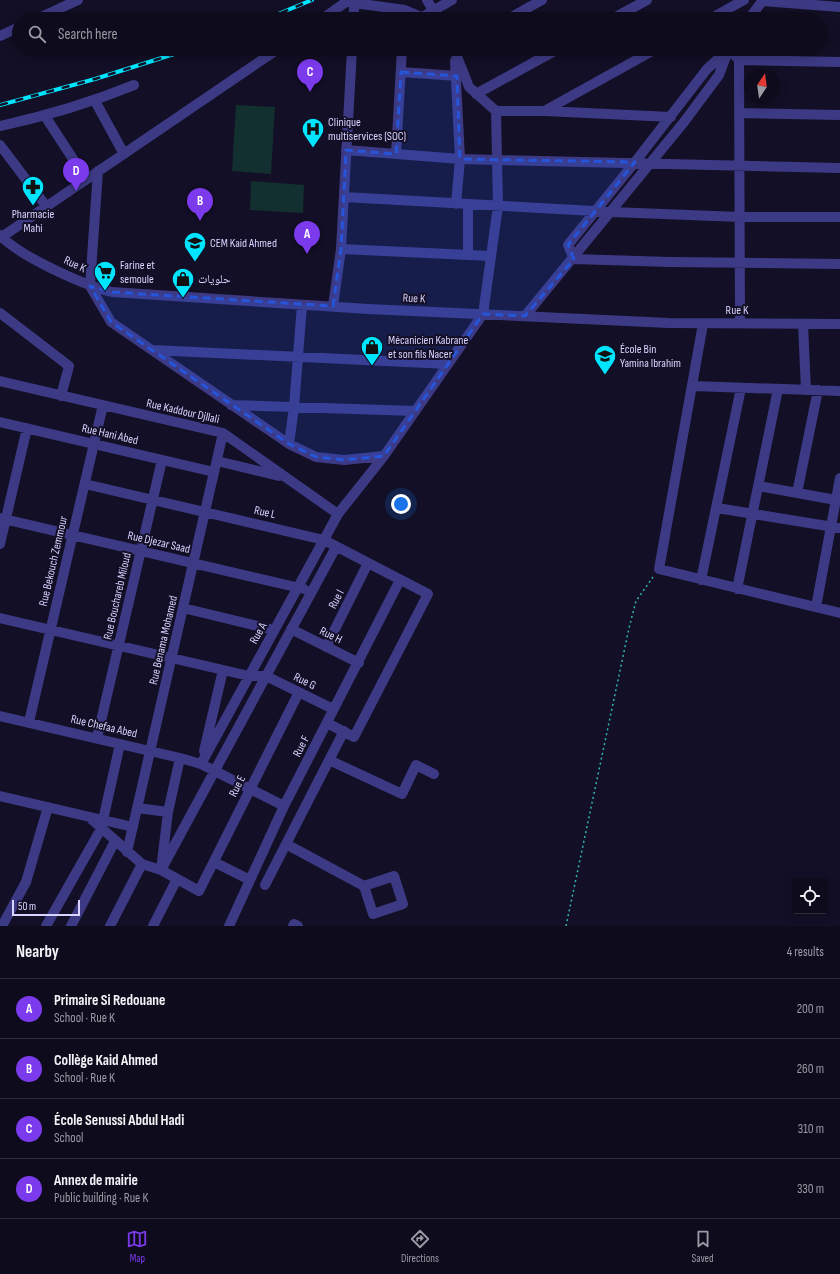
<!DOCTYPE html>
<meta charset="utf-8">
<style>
body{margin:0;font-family:"Sofia Sans Condensed","Noto Naskh Arabic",sans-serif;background:#1c1929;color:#f1f3f6}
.controls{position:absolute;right:12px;bottom:12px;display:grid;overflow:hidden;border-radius:4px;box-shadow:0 2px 10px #0003}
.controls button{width:36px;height:36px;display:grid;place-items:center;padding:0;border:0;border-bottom:1px solid #2e2b3b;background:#0e0b1c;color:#f1f3f6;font:20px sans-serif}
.compass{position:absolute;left:744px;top:68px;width:36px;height:36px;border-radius:50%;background:#0e0b1c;box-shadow:0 2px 10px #0003;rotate:13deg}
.scale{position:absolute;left:12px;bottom:10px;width:68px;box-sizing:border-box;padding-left:4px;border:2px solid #d9d4ff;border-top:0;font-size:11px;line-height:14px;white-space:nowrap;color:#d9d4ff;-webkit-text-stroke:3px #130f26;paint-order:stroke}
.you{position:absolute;left:401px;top:504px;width:14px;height:14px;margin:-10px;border:3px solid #fff;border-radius:50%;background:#1a73e8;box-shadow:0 0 0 6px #1a73e833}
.badge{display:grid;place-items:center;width:26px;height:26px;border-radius:50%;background:#7c3aed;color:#fff;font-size:13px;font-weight:700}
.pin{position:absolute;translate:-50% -33px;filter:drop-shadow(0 1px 2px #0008)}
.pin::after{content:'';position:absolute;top:21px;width:14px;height:12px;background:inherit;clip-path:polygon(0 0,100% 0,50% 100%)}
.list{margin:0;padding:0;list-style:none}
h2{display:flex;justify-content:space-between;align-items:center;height:52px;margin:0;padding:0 16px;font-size:17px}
h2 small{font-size:13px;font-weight:400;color:#9b9ba3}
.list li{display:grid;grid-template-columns:26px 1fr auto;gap:12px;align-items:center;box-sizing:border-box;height:60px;padding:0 16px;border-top:1px solid #2e2b3b}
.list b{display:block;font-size:15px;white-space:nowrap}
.list p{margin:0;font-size:13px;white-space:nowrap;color:#9b9ba3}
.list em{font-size:13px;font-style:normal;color:#9b9ba3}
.icon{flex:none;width:22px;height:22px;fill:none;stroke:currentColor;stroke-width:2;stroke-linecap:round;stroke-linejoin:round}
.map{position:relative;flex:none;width:840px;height:926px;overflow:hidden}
.search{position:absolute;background:#0e0b1c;box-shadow:0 2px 10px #0003;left:12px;right:12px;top:12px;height:44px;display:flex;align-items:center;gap:10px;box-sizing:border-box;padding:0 14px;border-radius:22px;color:#9b9ba3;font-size:15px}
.sheet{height:292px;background:#0e0b1c}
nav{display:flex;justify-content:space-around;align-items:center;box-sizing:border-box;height:56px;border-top:1px solid #2e2b3b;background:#0e0b1c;font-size:11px;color:#9b9ba3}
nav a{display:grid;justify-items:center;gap:2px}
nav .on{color:#7c3aed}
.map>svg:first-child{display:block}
.green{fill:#12302f}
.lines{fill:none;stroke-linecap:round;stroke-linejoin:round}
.path{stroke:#2fb8b0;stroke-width:1.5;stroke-dasharray:2 3;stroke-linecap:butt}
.minor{stroke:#3d3a85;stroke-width:10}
.rail-casing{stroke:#00e5ff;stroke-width:4}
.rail{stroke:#130f26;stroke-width:2.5;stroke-dasharray:8;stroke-linecap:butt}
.marked{fill:#2655da;fill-opacity:0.2;stroke:#2655da;stroke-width:3;stroke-dasharray:8 5;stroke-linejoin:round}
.labels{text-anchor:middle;stroke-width:4;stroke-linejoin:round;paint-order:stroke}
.poi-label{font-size:12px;fill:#d9d4ff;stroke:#130f26;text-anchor:start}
.street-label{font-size:12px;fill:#d9d4ff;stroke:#130f26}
</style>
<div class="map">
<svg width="840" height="926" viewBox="0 0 840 926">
<rect width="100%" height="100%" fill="#130f26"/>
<path class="green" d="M 236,105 L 275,107 L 271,174 L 232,171 Z
M 251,181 L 304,185 L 303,213 L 250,210 Z"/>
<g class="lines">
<path class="path" d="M 566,926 L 629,628 L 636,601 L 653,577"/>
<path class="minor" d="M 427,0 L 438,19
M 762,1 L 840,7
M 347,2 L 405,10 L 426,19
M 422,17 L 452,0
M 37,19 L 78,0
M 322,19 L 349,0
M 353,19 L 355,0
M 508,19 L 542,0
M 612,19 L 647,0
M 710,19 L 744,0
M 749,19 L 763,0
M 0,36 L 19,27
M 729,49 L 707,69 L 635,162 L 568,245 L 574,259 L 670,262 L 840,264
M 729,49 L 739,60 L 740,323
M 739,60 L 840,62
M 455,61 L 460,159 L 456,204
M 401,72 L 457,76
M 476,94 L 558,49
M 95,101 L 124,154
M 546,110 L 656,49
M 496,111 L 545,111 L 671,117
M 739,113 L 840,115
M 45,116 L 86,179
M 0,126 C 46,116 90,103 134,85
M 0,145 L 46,206
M 346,150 L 460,159 L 840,168
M 396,154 L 402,49
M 98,171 L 90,286 L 111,322 L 289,444 L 316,457 L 344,460 L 384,456 L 483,314 L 498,206 L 496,111 L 469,87 L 454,49
M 344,197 L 612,212 L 740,217 L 840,217
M 0,235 C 19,256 83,285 112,292 L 368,309 L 669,323 L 840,324
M 0,238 L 278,49
M 341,249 L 491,256
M 468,255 L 468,204
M 333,306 L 341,249 L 352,49
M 0,313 L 69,366 L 61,396
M 525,316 L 684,122 L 719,75 L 728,51
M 703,324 L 659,569 L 840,613
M 803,324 L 806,390
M 153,350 L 448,364
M 0,381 L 223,433 L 338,514
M 692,386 L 840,391
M 231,405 L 415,411
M 0,422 L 214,472
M 289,444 L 294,407 L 302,305
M 217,461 L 279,476
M 85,484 L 324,540 L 428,594 L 354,737 L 327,723
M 759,486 L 836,500
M 797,493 L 818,390
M 717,508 L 840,528
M 0,518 L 304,589
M 0,544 L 27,428
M 701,580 L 741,388
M 737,589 L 778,389
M 816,607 L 840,478
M 183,608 L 274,630
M 0,618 L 249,676 L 266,676 L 333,709
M 291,629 L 359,663
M 326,647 L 368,563
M 0,716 L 180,758 L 201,764 L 284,806
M 29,722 L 103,405
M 97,738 L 162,460
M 204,751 L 223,670
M 180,758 L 168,812 L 161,870 L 199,891 L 299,692
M 329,760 L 402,794 L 416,765 L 434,774
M 201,764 L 338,514 L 384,456
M 0,796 L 133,827
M 137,808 L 168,812
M 89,817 L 142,864 L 161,870 L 336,547
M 286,844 L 364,886 L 373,914 L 403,904 L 394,876 L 364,886
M 127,852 L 223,433
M 214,862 L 250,880
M 265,885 L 344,731
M 2,926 L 26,882 L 48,807
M 46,926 L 101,829 L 120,744
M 71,926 L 115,841
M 110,926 L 142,864
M 153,926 L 177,879
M 229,926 L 284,806 L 400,580
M 293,926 L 294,924 L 298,926"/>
<g class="rail-casing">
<path id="rail" d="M 266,19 L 312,0
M 0,105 L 95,79 L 190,49"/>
</g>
<use href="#rail" class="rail"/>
</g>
<path class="marked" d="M 401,72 L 457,76 L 460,159 L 635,162 L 568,245 L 574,259 L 525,316 L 483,314 L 384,456 L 344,460 L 316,457 L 289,444 L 111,322 L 90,286 L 112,292 L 333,306 L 341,249 L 346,150 L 396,154 Z"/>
<defs>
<g id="hospital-pin" transform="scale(1.15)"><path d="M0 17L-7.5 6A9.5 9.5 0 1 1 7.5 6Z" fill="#00e5ff" stroke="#130f26"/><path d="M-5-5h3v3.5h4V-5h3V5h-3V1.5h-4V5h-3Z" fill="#111"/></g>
<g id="pharmacy-pin" transform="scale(1.15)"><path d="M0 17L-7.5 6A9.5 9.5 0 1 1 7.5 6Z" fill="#00e5ff" stroke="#130f26"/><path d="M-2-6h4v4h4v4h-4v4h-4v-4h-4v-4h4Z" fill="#111"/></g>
<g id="school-pin" transform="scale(1.15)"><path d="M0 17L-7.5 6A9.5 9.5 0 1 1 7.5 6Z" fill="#00e5ff" stroke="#130f26"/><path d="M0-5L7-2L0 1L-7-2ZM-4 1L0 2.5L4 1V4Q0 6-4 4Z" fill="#111"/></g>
<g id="supermarket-pin" transform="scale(1.15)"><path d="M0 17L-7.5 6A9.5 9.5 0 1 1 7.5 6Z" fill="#00e5ff" stroke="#130f26"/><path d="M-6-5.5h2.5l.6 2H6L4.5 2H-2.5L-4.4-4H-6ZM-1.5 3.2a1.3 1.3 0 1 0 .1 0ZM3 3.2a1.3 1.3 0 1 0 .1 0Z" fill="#111"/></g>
<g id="shop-pin" transform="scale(1.15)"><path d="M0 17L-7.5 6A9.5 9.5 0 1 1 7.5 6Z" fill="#00e5ff" stroke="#130f26"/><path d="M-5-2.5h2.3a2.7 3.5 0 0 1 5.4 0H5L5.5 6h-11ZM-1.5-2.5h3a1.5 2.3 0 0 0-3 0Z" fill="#111"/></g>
</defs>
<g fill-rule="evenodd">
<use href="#hospital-pin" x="313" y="129"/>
<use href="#pharmacy-pin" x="33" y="187"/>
<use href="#school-pin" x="195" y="243"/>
<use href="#supermarket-pin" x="105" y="272"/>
<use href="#shop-pin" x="183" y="279"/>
<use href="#shop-pin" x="372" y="347"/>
<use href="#school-pin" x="605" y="356"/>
</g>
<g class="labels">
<g class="poi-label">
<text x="328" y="126">Clinique<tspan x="328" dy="14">multiservices (SOC)</tspan></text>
<text x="33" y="218" text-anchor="middle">Pharmacie<tspan x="33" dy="14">Mahi</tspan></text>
<text x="210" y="247">CEM Kaid Ahmed</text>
<text x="120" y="269">Farine et<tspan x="120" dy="14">semoule</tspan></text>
<text x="198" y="283">حلويات</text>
<text x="388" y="344">Mécanicien Kabrane<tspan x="388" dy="14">et son fils Nacer</tspan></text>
<text x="620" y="353">École Bin<tspan x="620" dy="14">Yamina Ibrahim</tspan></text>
</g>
<g class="street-label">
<text transform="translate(75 264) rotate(25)" y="4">Rue K</text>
<text transform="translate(414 298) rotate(3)" y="4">Rue K</text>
<text x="737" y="314">Rue K</text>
<text transform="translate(183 411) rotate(13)" y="4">Rue Kaddour Djllali</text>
<text transform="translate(110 434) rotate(13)" y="4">Rue Hani Abed</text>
<text transform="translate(265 512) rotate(13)" y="4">Rue L</text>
<text transform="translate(159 542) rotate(13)" y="4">Rue Djezar Saad</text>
<text transform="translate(53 561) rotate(-77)" y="4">Rue Bekouch Zemmour</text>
<text transform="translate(117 596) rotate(-77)" y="4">Rue Bouchareb Miloud</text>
<text transform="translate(336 599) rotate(-63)" y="4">Rue I</text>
<text transform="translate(258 633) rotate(-61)" y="4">Rue A</text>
<text transform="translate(331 635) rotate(26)" y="4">Rue H</text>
<text transform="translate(163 640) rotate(-77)" y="4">Rue Benama Mohamed</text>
<text transform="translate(305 681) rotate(26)" y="4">Rue G</text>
<text transform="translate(104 726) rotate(13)" y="4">Rue Chefaa Abed</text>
<text transform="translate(301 746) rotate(-63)" y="4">Rue F</text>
<text transform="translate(237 786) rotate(-63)" y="4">Rue E</text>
</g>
</g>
</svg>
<div class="controls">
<button><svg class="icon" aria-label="locate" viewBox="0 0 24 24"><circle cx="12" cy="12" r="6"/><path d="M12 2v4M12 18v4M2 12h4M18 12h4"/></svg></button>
</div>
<svg class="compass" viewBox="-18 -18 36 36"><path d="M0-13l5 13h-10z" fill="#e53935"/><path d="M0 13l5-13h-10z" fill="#9b9ba3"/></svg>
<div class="scale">50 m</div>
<div class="you"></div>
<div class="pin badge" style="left:307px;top:254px">A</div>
<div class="pin badge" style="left:200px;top:221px">B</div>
<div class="pin badge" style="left:310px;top:92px">C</div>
<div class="pin badge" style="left:76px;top:191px">D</div>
<div class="search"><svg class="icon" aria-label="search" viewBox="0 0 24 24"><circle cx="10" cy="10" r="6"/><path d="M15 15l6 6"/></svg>Search here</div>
</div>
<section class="sheet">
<h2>Nearby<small>4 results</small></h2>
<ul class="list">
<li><span class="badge">A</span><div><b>Primaire Si Redouane</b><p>School · Rue K</p></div><em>200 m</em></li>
<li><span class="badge">B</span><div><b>Collège Kaid Ahmed</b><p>School · Rue K</p></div><em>260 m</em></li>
<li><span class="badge">C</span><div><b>École Senussi Abdul Hadi</b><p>School</p></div><em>310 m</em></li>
<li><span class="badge">D</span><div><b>Annex de mairie</b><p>Public building · Rue K</p></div><em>330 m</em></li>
</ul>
</section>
<nav>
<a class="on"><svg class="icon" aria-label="map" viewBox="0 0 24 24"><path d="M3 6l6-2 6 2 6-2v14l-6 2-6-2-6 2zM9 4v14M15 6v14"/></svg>Map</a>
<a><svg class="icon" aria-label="directions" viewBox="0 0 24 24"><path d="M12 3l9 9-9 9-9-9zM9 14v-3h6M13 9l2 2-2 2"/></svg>Directions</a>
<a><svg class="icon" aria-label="saved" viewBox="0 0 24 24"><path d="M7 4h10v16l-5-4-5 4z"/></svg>Saved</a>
</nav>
